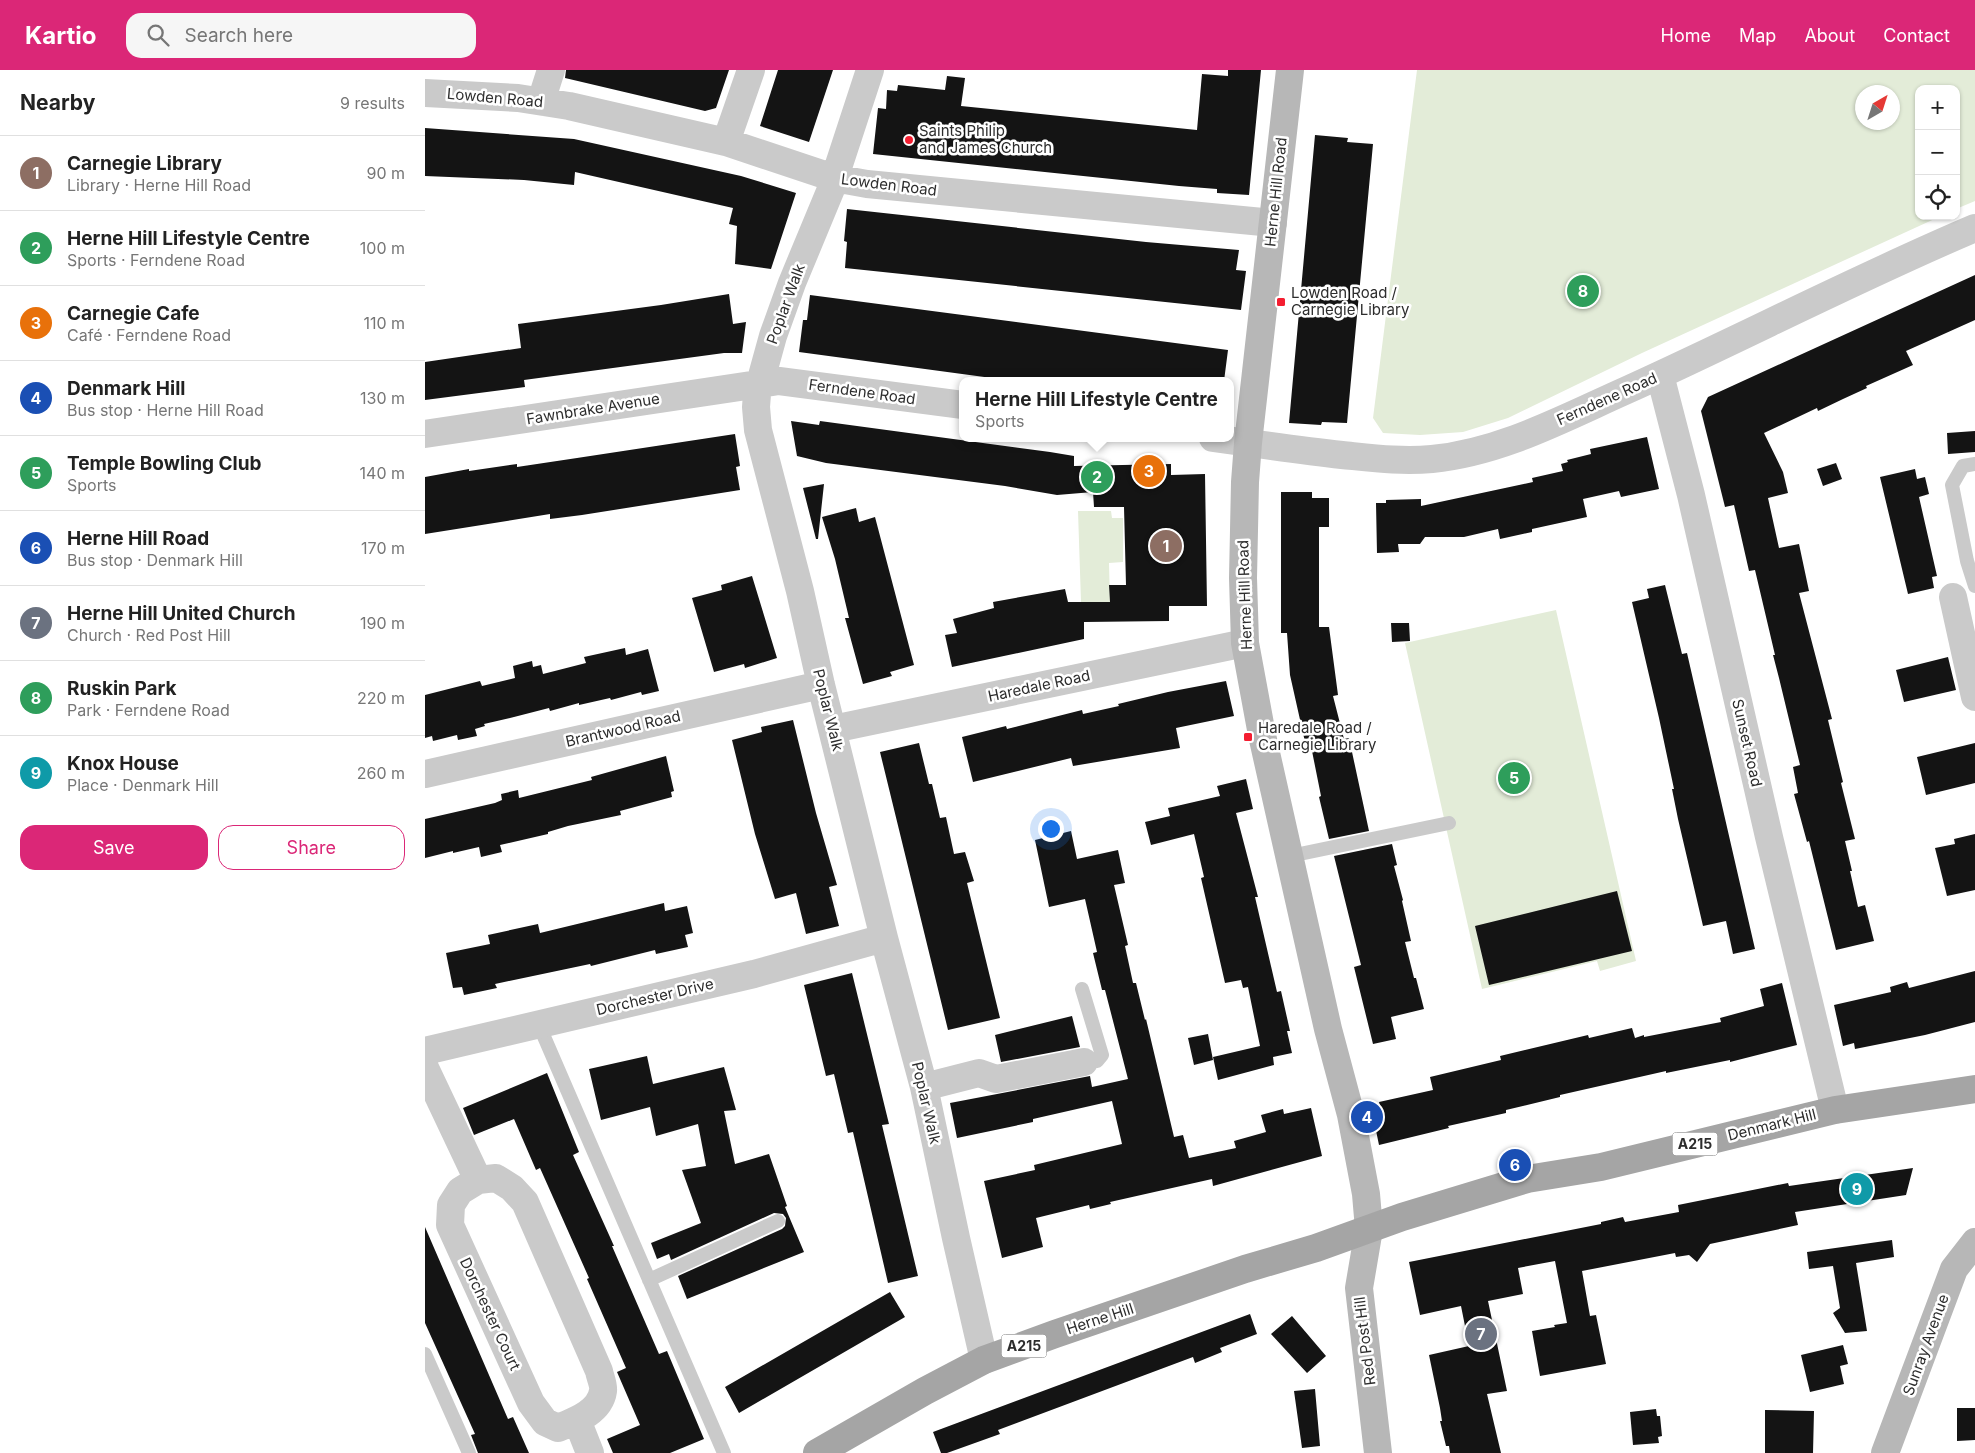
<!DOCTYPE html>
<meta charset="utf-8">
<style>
body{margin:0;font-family:Inter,sans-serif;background:#f6f6f6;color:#222}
.controls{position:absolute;right:15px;top:15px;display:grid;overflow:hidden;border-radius:10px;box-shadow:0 1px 4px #0004}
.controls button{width:45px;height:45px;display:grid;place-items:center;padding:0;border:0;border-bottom:1px solid #e0e0e0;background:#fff;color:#222;font:25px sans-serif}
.compass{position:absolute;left:1430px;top:15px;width:45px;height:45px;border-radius:50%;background:#fff;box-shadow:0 1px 4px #0004;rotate:39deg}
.you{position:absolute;left:625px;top:758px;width:18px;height:18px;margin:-12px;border:4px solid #fff;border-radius:50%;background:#1a73e8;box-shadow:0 0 0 8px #1a73e833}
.badge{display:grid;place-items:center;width:32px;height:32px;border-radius:50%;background:#db2777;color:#fff;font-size:16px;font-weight:700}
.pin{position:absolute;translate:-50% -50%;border:2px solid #fff;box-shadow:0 1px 5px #0006}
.popup{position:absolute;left:534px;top:307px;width:275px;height:65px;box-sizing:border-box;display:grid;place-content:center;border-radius:10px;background:#fff;filter:drop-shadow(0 1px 4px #0005);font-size:16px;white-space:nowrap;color:#767676}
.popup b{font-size:19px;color:#222}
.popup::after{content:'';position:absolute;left:50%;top:100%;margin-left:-10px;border:10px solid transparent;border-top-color:#fff}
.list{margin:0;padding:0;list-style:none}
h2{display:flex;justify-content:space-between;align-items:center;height:65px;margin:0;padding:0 20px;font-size:21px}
h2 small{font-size:16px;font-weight:400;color:#767676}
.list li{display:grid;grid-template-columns:32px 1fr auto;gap:15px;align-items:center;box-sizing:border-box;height:75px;padding:0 20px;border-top:1px solid #e0e0e0}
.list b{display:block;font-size:19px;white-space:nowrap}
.list p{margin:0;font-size:16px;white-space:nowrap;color:#767676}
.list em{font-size:16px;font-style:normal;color:#767676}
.actions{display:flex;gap:10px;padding:15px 20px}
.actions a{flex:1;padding:11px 0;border:1px solid #db2777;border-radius:15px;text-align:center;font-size:18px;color:#db2777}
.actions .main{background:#db2777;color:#fff}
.icon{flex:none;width:28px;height:28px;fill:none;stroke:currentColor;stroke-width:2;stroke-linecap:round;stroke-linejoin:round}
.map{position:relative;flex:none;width:1550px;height:1383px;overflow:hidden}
header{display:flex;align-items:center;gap:30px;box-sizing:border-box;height:70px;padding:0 25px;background:#db2777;color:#fff}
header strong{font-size:24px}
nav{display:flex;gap:28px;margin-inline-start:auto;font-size:18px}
.search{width:350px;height:45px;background:#f6f6f6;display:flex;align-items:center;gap:12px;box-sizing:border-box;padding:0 18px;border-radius:15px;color:#767676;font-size:19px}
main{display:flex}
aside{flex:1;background:#fff}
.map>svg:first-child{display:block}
.green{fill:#e3ecd8;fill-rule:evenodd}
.building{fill:#141414}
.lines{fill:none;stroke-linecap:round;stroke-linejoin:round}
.lane{stroke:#cacaca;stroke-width:14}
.street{stroke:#cacaca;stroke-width:28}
.secondary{stroke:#b7b7b7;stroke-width:28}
.primary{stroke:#a5a5a5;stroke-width:28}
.poi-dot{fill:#f41e31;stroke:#fff;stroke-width:2}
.labels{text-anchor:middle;stroke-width:5;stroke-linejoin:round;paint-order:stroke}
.shield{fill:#fff;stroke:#6c6c6c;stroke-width:1}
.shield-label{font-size:14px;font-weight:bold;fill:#2d2d2d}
.street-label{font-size:15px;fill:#2d2d2d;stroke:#fff}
.poi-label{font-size:15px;fill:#2d2d2d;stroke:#fff;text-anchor:start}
</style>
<header>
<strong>Kartio</strong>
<div class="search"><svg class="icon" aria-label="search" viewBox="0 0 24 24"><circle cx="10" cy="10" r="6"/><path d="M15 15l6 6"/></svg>Search here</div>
<nav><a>Home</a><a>Map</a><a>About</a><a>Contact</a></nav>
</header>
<main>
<aside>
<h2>Nearby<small>9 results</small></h2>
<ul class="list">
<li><span class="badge" style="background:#8d6e63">1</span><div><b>Carnegie Library</b><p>Library · Herne Hill Road</p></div><em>90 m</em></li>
<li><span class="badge" style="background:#2e9e5b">2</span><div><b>Herne Hill Lifestyle Centre</b><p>Sports · Ferndene Road</p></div><em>100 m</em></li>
<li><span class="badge" style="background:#e8710a">3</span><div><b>Carnegie Cafe</b><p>Café · Ferndene Road</p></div><em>110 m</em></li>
<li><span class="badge" style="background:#1a4fb4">4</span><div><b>Denmark Hill</b><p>Bus stop · Herne Hill Road</p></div><em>130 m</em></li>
<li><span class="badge" style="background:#2e9e5b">5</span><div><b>Temple Bowling Club</b><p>Sports</p></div><em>140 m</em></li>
<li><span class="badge" style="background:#1a4fb4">6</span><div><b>Herne Hill Road</b><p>Bus stop · Denmark Hill</p></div><em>170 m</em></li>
<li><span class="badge" style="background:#6b7280">7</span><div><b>Herne Hill United Church</b><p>Church · Red Post Hill</p></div><em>190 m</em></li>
<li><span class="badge" style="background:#2e9e5b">8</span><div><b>Ruskin Park</b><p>Park · Ferndene Road</p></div><em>220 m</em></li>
<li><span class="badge" style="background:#0f9aa8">9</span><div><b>Knox House</b><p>Place · Denmark Hill</p></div><em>260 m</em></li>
</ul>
<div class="actions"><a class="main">Save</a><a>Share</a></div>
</aside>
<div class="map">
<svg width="1550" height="1383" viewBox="0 0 1550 1383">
<rect width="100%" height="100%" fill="#fff"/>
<path class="green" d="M 992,0 L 1550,0 L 1550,131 L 1531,139 L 1531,19 L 1494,19 L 1494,146 L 1516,146 L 1217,283 L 1083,348 L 1038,362 L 995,365 L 958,363 L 948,348 ZM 1438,22 L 1468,22 L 1468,52 L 1438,52 Z
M 653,441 L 686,441 L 687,448 L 698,448 L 698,492 L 684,493 L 685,532 L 656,532 Z
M 1131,540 L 1211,891 L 1175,901 L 1172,891 L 1057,919 L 980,573 Z"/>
<path class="building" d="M 141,0 L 304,0 L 291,38 L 280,41 L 140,8 Z
M 353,0 L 408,0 L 384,72 L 335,56 Z
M 803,0 L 836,0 L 824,125 L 792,123 L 792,119 L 754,116 L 448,84 L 453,38 L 461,39 L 462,20 L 472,21 L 473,15 L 520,20 L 522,6 L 540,8 L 536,36 L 772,60 L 777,4 L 803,6 Z
M 0,58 L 149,69 L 316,106 L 371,123 L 346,199 L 310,194 L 312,156 L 304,154 L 308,138 L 150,102 L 149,115 L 99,110 L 0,106 Z
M 890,65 L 923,68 L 922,72 L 948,74 L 922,353 L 897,352 L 896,355 L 864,353 Z
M 422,139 L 721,172 L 814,180 L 811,200 L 821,201 L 816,240 L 420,198 L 422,172 L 419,171 Z
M 1550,205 L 1550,250 L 1481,281 L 1488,295 L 1441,316 L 1442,318 L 1418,329 L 1393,341 L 1392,338 L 1339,363 L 1358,402 L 1363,423 L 1343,428 L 1354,478 L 1374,474 L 1384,521 L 1374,523 L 1407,649 L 1403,650 L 1418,712 L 1416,713 L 1430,769 L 1420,771 L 1427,801 L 1425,801 L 1433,837 L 1440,835 L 1449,871 L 1411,880 L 1384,771 L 1382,772 L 1369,724 L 1373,723 L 1368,697 L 1375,695 L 1354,608 L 1348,585 L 1350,585 L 1330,500 L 1324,501 L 1309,435 L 1300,437 L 1276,341 L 1283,327 Z
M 304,224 L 308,254 L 321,252 L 317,283 L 299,283 L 99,310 L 100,317 L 0,330 L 0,292 L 96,278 L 93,254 L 236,235 Z
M 385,225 L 803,280 L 799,311 L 589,311 L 374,282 L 378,250 L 382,250 Z
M 366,351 L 394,355 L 395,351 L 625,382 L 649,386 L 649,396 L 746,394 L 746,405 L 780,404 L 782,536 L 744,536 L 744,551 L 659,552 L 659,569 L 527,597 L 520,565 L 532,563 L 528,549 L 569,538 L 568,532 L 640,519 L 643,532 L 685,532 L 684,515 L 701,515 L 699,437 L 669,437 L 668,422 L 632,425 L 580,416 L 401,393 L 372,386 Z
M 1550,361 L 1550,382 L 1523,384 L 1522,363 Z
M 310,364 L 315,396 L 311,397 L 315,420 L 157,445 L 125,449 L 125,444 L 0,464 L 0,407 L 44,399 L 44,401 L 92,394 L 92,397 L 152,388 Z
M 1222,367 L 1234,419 L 1196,427 L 1194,421 L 1158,429 L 1162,447 L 1107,459 L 1107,462 L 1075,469 L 1073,459 L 1039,467 L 1000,467 L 995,474 L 973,474 L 974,482 L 952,483 L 951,433 L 961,433 L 961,430 L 996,429 L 996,436 L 1108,412 L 1107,408 L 1138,401 L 1136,394 L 1143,392 L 1142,390 L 1166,384 L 1165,379 Z
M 1411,393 L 1417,409 L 1398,416 L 1392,399 Z
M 1490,399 L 1492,409 L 1500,407 L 1504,424 L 1494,427 L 1512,506 L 1507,507 L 1509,518 L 1483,524 L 1455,407 Z
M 399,414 L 393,469 L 391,469 L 378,418 Z
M 856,422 L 887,422 L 887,428 L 904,428 L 904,457 L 894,457 L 894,557 L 904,557 L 913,625 L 908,626 L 919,669 L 924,668 L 944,761 L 904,769 L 894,727 L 896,726 L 885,671 L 880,672 L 865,605 L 862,563 L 856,563 Z
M 431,438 L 434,452 L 450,447 L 489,595 L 465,602 L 467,606 L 438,614 L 420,548 L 424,548 L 410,489 L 397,447 Z
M 327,506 L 352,588 L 320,598 L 319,594 L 289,602 L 267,528 L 297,520 L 296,515 Z
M 1240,515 L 1257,584 L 1262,583 L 1330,879 L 1308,884 L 1301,851 L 1278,856 L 1253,749 L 1247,719 L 1249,719 L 1234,648 L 1207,532 L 1224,528 L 1222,519 Z
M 966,553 L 984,553 L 985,571 L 967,572 Z
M 200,578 L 201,585 L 223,579 L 234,621 L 217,625 L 216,622 L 186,630 L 185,628 L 154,635 L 154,633 L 125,641 L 124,638 L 89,647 L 59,654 L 60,656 L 50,659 L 52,666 L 33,670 L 32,665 L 8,671 L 7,666 L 0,668 L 0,625 L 55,611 L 57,616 L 90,608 L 88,596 L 107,591 L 108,597 L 116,595 L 118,604 L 161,593 L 159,587 Z
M 1523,587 L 1531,620 L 1479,632 L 1471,600 Z
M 801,611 L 809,646 L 751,658 L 755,678 L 648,696 L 646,688 L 548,712 L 537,667 L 581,656 L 582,659 L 657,640 L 658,644 L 694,636 L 693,634 L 743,622 Z
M 368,650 L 391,743 L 412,815 L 404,817 L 414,856 L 381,864 L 371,823 L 350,829 L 330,764 L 307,670 L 337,662 L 336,657 Z
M 494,673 L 504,714 L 507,714 L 515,748 L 521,747 L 529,784 L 540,782 L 549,811 L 542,813 L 575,948 L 523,960 L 455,682 Z
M 1550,673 L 1550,713 L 1501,725 L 1492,687 Z
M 241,686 L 249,721 L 246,722 L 247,727 L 195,741 L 196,745 L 143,756 L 123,762 L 123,764 L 75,775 L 77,782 L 56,787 L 54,777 L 28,783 L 28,781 L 0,788 L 0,749 L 70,733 L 77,730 L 76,724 L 93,720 L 94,728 L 167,710 L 166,707 Z
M 821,709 L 828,739 L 811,743 L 833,827 L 830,827 L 852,922 L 856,921 L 865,961 L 862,961 L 867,983 L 848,987 L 849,995 L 793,1010 L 788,987 L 835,976 L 823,917 L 818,918 L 816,910 L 800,913 L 776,808 L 779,807 L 769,764 L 726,775 L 720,752 L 745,746 L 743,738 L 795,726 L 792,716 Z
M 646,761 L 652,789 L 693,780 L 700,813 L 689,815 L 703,875 L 700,876 L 708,913 L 711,913 L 720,950 L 721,949 L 749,1067 L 758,1065 L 764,1088 L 811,1078 L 809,1071 L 841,1062 L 836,1045 L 858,1039 L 859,1044 L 886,1038 L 897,1086 L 788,1116 L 787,1109 L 685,1132 L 686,1134 L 665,1139 L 664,1135 L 611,1148 L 618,1177 L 577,1188 L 559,1111 L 610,1100 L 609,1095 L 697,1074 L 687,1031 L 608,1049 L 608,1052 L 532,1068 L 525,1033 L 665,1006 L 667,1017 L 703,1009 L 680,920 L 677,920 L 668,883 L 672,882 L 660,829 L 624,837 L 610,770 Z
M 1550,764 L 1550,820 L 1522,826 L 1510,778 L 1530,774 L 1529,769 Z
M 967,774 L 972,795 L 969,796 L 978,830 L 977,831 L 986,871 L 980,872 L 989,908 L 991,908 L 999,939 L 966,947 L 971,969 L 948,974 L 929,897 L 936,895 L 909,786 Z
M 1192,821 L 1207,881 L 1064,915 L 1050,856 Z
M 239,833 L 240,841 L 262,836 L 268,863 L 260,865 L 263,877 L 231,884 L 230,880 L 166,896 L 165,894 L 70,914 L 72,918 L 39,925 L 37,917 L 28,918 L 21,883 L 65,874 L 63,865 L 113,854 L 115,863 Z
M 1550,901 L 1550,952 L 1500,965 L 1430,979 L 1429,973 L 1418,976 L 1409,935 L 1466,922 L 1465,917 L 1482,912 L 1484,918 Z
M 427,903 L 464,1054 L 457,1055 L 493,1206 L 463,1213 L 428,1062 L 423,1063 L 409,1004 L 401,1006 L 379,915 Z
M 1357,913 L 1372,975 L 1305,992 L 1305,990 L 1241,1003 L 1241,1001 L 1135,1025 L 1135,1027 L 1081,1040 L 1081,1043 L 1023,1056 L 1024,1058 L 954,1075 L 949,1051 L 958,1049 L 954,1032 L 1008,1020 L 1005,1007 L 1076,990 L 1075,986 L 1163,965 L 1164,968 L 1207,958 L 1210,968 L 1219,965 L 1219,967 L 1296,952 L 1295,948 L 1339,936 L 1335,919 Z
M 647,946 L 655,977 L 576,992 L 570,965 Z
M 783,964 L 788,990 L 769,995 L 763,968 Z
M 222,986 L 228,1014 L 299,997 L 311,1040 L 299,1041 L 310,1094 L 344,1084 L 362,1136 L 360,1137 L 379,1182 L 262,1229 L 253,1206 L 357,1159 L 360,1156 L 361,1148 L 358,1144 L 349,1143 L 246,1190 L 244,1184 L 232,1189 L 226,1173 L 276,1153 L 257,1100 L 281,1096 L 273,1054 L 231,1066 L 225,1037 L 176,1050 L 164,999 Z
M 122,1003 L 154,1082 L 148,1085 L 189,1176 L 187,1176 L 234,1284 L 242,1281 L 279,1369 L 245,1383 L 188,1383 L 182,1369 L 215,1355 L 192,1302 L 201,1298 L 162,1209 L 164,1208 L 115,1098 L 111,1100 L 89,1049 L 49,1065 L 38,1038 Z
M 1488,1098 L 1481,1125 L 1370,1142 L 1373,1155 L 1285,1174 L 1272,1192 L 1264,1185 L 1251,1187 L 1250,1183 L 1157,1201 L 1165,1246 L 1171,1245 L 1181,1294 L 1115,1306 L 1107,1261 L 1130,1257 L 1129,1255 L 1142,1253 L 1130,1191 L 1093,1198 L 1098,1224 L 1063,1231 L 1082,1321 L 1062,1324 L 1076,1383 L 1025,1383 L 1024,1376 L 1021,1376 L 1015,1351 L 1017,1351 L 1015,1338 L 1004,1285 L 1044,1276 L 1036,1236 L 995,1245 L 984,1192 L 1176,1154 L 1176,1152 L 1198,1147 L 1200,1152 L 1254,1142 L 1253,1135 L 1363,1113 L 1364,1116 Z
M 0,1157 L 83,1349 L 88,1347 L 104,1383 L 53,1383 L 46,1365 L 50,1364 L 0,1253 Z
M 1467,1170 L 1469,1187 L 1431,1193 L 1442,1261 L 1420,1263 L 1408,1243 L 1415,1238 L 1408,1196 L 1384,1199 L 1382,1182 Z
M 465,1222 L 480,1247 L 314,1343 L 300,1317 Z
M 825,1244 L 832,1264 L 795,1278 L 797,1282 L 770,1293 L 768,1287 L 573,1360 L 575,1364 L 522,1383 L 516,1383 L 508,1362 Z
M 867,1246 L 901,1286 L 882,1303 L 846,1264 Z
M 1418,1275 L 1423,1294 L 1415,1296 L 1419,1314 L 1385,1322 L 1376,1285 Z
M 890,1319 L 895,1376 L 877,1378 L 869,1321 Z
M 1532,1338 L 1550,1338 L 1550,1370 L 1532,1371 Z
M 1231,1339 L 1232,1346 L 1235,1346 L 1237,1366 L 1233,1367 L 1234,1373 L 1208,1375 L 1205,1342 Z
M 1340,1340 L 1389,1341 L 1388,1383 L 1340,1383 Z"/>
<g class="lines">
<path class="lane" d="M 1550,394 L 1538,396 L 1527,415 L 1542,491 L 1550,516
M 865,786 L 1024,753
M 657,919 L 677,985 L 672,991 L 659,992
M 114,955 L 299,1383
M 224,1210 L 353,1151
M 0,1284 L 44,1383"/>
<path class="street" d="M 445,0 L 406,119 L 367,213 L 348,266 L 332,324 L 331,337 L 333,360 L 375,521 L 396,615 L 459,868 L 499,1017 L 531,1168 L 559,1290
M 0,23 L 93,28 L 144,36 L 301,72 L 409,108 L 442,114 L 848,153
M 119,32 L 119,22 L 126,0
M 301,72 L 326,0
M 1235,305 L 1266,425 L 1344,767 L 1410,1040
M 0,364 L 354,311 L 538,335
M 788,368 C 831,374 874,380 917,385 C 947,388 977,392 1007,389 C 1077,382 1139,348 1202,320 C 1319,267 1432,208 1550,158
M 1528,527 L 1550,627
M 408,659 L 820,573
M 0,704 L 396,615
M 0,981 L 329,904 L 459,868
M 0,998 L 53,1110
M 499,1017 L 554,1003 L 571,1009 L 659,992
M 71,1108 L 87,1118 L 100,1132 L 174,1301 C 175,1307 179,1315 178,1321 C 175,1342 150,1351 133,1358 L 120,1352 L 106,1333 L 25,1155 L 26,1135 L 35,1121 L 53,1110 Z
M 152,1350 L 165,1383"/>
<path class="secondary" d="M 865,0 L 823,373 L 820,412 L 818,508 L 820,573 L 837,665 L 903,959 L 926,1045 L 941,1124 L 944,1159 L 934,1218 L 953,1383
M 1460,1383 L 1529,1199 L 1550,1172"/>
<path class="primary" d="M 392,1383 L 500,1321 L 559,1290 L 630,1264 L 820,1199 L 891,1178 L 977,1147 L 1102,1109 L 1176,1097 L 1410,1040 L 1550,1019"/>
</g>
<g class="poi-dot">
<circle cx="484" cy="70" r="5"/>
<rect x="851" y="227" width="10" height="10" rx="2.5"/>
<rect x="818" y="662" width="10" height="10" rx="2.5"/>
</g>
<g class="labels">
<g class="shield">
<rect x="1247.5" y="1062.5" width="45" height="23" rx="4"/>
<rect x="576.5" y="1264.5" width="45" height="23" rx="4"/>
</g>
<g class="shield-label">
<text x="1270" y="1079">A215</text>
<text x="599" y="1281">A215</text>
</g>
<g class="street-label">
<text transform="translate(70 28) rotate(5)" y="5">Lowden Road</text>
<text transform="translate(464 115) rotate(7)" y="5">Lowden Road</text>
<text transform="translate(851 122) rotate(-84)" y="5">Herne Hill Road</text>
<text transform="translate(361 234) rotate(-70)" y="5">Poplar Walk</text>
<text transform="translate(437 322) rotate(8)" y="5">Ferndene Road</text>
<text transform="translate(1182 329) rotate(-24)" y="5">Ferndene Road</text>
<text transform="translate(168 339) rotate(-9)" y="5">Fawnbrake Avenue</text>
<text transform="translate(820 525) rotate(-92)" y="5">Herne Hill Road</text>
<text transform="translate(614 616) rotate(-12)" y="5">Haredale Road</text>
<text transform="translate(403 640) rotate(76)" y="5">Poplar Walk</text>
<text transform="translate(198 659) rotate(-13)" y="5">Brantwood Road</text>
<text transform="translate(1322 673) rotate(77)" y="5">Sunset Road</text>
<text transform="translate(230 927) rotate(-13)" y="5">Dorchester Drive</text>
<text transform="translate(501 1033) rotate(77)" y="5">Poplar Walk</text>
<text transform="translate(1347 1055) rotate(-14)" y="5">Denmark Hill</text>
<text transform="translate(65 1244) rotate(65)" y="5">Dorchester Court</text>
<text transform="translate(675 1249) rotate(-18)" y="5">Herne Hill</text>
<text transform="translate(940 1271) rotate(-97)" y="5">Red Post Hill</text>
<text transform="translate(1501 1275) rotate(-70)" y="5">Sunray Avenue</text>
</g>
<g class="poi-label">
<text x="494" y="66">Saints Philip<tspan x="494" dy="17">and James Church</tspan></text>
<text x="866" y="228">Lowden Road /<tspan x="866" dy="17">Carnegie Library</tspan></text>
<text x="833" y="663">Haredale Road /<tspan x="833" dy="17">Carnegie Library</tspan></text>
</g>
</g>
</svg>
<div class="controls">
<button>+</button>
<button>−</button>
<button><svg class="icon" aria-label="locate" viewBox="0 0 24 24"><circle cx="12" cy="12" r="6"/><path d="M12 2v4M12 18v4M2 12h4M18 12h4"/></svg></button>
</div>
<svg class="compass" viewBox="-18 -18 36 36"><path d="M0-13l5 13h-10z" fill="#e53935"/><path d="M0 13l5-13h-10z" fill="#767676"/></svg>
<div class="you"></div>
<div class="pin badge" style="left:741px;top:476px;background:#8d6e63">1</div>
<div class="pin badge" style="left:672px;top:407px;background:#2e9e5b">2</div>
<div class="popup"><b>Herne Hill Lifestyle Centre</b>Sports</div>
<div class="pin badge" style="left:724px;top:401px;background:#e8710a">3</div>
<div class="pin badge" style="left:942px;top:1047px;background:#1a4fb4">4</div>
<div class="pin badge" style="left:1089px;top:708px;background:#2e9e5b">5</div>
<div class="pin badge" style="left:1090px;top:1095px;background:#1a4fb4">6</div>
<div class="pin badge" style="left:1056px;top:1264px;background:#6b7280">7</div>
<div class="pin badge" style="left:1158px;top:221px;background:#2e9e5b">8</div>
<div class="pin badge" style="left:1432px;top:1119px;background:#0f9aa8">9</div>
</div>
</main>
